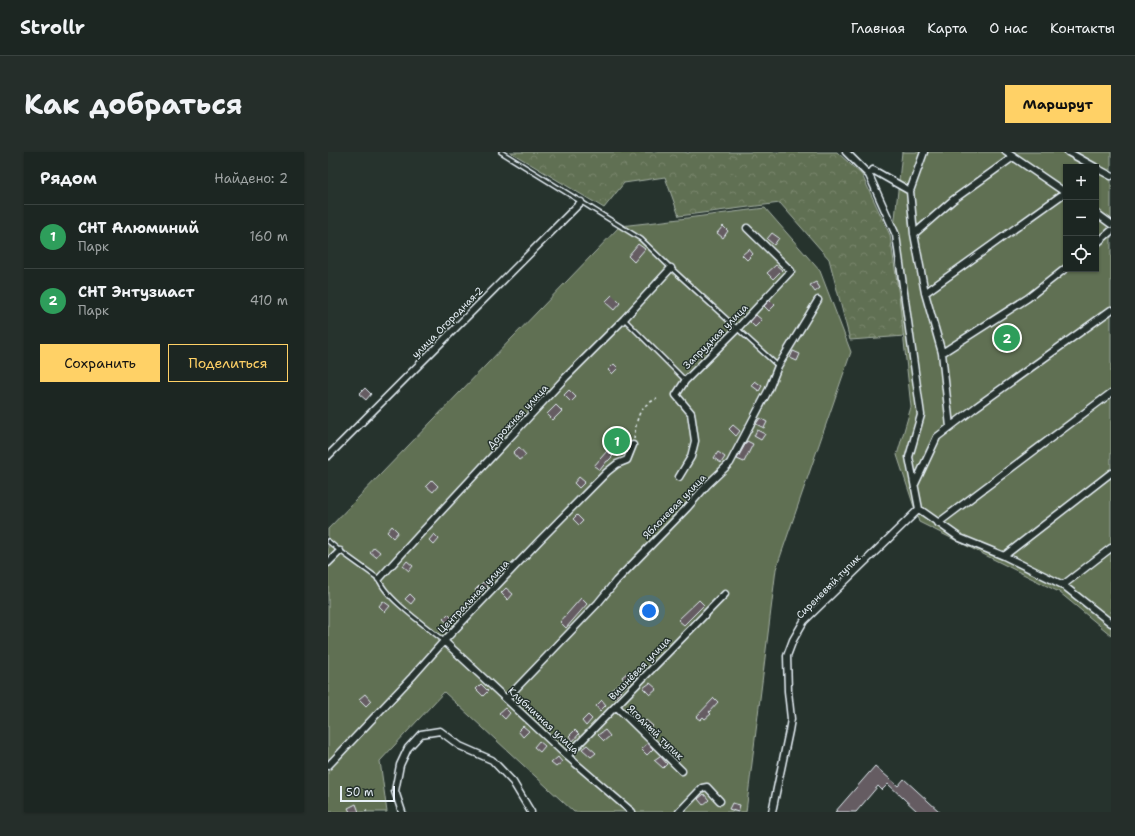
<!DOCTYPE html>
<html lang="ru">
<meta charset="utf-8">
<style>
body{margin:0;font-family:"Shantell Sans",sans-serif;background:#252e2a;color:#f1f3f6}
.controls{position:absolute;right:12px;top:12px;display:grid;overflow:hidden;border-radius:0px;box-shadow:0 1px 3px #0004}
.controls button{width:36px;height:36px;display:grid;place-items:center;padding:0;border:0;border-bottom:1px solid #3a4340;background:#1c2622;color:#f1f3f6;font:20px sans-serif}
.scale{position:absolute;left:12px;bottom:10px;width:55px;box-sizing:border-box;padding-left:4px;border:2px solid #e8f1f8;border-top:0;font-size:11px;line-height:14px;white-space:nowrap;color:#e8f1f8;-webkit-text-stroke:3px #26332d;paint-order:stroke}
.you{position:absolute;left:321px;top:459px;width:14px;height:14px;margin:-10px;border:3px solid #fff;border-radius:50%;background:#1a73e8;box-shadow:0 0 0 6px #1a73e833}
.badge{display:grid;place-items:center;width:26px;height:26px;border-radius:50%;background:#ffd166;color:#fff;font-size:13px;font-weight:700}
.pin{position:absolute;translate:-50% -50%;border:2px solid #fff;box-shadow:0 1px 4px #0006}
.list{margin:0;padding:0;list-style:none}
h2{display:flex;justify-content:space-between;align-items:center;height:52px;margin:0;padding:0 16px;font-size:17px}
h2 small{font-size:13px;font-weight:400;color:#a0a5a5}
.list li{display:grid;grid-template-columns:26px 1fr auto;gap:12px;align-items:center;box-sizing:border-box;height:64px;padding:0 16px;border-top:1px solid #3a4340}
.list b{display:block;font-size:15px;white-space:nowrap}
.list p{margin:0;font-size:13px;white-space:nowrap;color:#a0a5a5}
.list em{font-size:13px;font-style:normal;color:#a0a5a5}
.actions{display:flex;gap:8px;padding:12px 16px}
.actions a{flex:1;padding:9px 0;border:1px solid #ffd166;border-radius:0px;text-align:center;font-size:14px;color:#ffd166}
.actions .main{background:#ffd166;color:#111}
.icon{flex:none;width:22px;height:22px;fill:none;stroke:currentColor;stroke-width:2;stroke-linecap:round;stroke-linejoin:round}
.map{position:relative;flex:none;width:783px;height:660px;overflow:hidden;border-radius:0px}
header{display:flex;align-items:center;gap:24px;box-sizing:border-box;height:56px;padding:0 20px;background:#1c2622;border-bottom:1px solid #3a4340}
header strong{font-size:19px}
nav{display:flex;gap:22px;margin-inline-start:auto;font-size:14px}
.intro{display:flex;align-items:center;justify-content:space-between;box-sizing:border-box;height:96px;padding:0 24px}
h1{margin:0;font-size:28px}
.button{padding:10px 18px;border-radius:0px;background:#ffd166;color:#111;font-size:14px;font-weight:700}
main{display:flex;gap:24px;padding:0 24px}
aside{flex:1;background:#1c2622;border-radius:0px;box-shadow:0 1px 3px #0004}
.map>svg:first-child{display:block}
.forest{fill:url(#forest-crowns);stroke:#a4b0a5}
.garden{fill:#617052;stroke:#a4b0a5;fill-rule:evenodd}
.building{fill:#655c62;stroke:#e8f1f8}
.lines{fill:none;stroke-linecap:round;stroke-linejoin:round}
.service-casing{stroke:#e8f1f8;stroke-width:6}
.minor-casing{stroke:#e8f1f8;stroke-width:9}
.path{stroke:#e8f1f8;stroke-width:1.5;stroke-dasharray:3 3;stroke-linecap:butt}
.service{stroke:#26332d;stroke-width:3}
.minor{stroke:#26332d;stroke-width:6}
.labels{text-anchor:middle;stroke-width:3;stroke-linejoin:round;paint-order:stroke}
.street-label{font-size:10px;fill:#e8f1f8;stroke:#26332d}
</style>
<header>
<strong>Strollr</strong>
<nav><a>Главная</a><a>Карта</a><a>О нас</a><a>Контакты</a></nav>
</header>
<div class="intro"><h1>Как добраться</h1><a class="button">Маршрут</a></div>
<main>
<aside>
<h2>Рядом<small>Найдено: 2</small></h2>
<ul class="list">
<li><span class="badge" style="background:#2e9e5b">1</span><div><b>СНТ Алюминий</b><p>Парк</p></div><em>160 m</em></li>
<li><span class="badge" style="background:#2e9e5b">2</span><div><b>СНТ Энтузиаст</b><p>Парк</p></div><em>410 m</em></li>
</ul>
<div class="actions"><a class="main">Сохранить</a><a>Поделиться</a></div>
</aside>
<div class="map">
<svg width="783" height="660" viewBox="0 0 783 660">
<defs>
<pattern id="forest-crowns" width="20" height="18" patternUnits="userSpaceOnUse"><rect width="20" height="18" fill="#617052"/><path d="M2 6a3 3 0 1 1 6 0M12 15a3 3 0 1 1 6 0" fill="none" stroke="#78856c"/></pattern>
</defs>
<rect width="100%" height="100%" fill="#26332d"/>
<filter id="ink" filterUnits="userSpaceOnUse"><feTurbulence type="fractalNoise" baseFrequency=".025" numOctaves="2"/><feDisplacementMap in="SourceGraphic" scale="8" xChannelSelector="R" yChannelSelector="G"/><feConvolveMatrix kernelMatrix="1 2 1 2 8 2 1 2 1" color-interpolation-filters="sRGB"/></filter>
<g filter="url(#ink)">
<path class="forest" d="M 182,0 L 356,0 L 360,1 L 363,0 L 509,0 L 534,23 L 562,83 L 577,184 L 522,188 L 501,107 L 452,51 L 351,64 L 337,25 L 296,31 L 276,56 Z"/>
<path class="garden" d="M 574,0 L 783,0 L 783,483 L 731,440 L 591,370 L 569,303 L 583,255 L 565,86 ZM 738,15 L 768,15 L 768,117 L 738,117 Z
M 437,56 L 492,119 L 523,200 L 448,417 L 418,660 L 246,660 L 116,540 L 52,609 L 59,660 L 0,660 L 0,377 L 292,74 L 328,70 Z"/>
<path class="building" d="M 395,74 L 400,79 L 395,86 L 389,81 Z
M 444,81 L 451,86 L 446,93 L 439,87 Z
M 310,92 L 317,97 L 306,110 L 300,104 Z
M 421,97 L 425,102 L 419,108 L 414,103 Z
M 448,113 L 454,118 L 445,127 L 439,121 Z
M 488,130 L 492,136 L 487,140 L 482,133 Z
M 284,143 L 292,151 L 286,158 L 277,150 Z
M 442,148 L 447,153 L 441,159 L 436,154 Z
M 428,163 L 434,168 L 427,175 L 422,170 Z
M 465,199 L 472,202 L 469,209 L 462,206 Z
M 286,212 L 290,216 L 284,222 L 280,218 Z
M 427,229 L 434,234 L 431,239 L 423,233 Z
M 37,236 L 43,242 L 38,248 L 31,242 Z
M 241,238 L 248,245 L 243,250 L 236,243 Z
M 228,253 L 234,259 L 225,268 L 219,262 Z
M 432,266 L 439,270 L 436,276 L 428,272 Z
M 405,273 L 412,279 L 408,284 L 401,277 Z
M 429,278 L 437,282 L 433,288 L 426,284 Z
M 419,289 L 425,292 L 416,310 L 409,307 Z
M 191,295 L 198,303 L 191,308 L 185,301 Z
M 279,299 L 285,304 L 280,309 L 279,309 L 272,318 L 266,314 Z
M 390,300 L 397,305 L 393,311 L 386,306 Z
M 251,325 L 257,330 L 251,336 L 246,331 Z
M 104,328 L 110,334 L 105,340 L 98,334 Z
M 249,363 L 255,369 L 251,373 L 245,367 Z
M 64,374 L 70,380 L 65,386 L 59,380 Z
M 106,382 L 111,387 L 106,393 L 101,388 Z
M 46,395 L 52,400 L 48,405 L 42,400 Z
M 79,409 L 85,414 L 81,419 L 75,414 Z
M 155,430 L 160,435 L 150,442 L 147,438 Z
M 178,436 L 185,442 L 180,448 L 173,441 Z
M 82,442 L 87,447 L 83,452 L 77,447 Z
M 253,446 L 259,452 L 238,476 L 232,470 Z
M 371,448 L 376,453 L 356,473 L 350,468 Z
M 55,449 L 62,454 L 57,460 L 51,454 Z
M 120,462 L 126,468 L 121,472 L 115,467 Z
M 309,519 L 311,523 L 292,539 L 293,540 L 287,546 L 281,540 L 296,528 L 294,525 L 300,520 L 303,523 Z
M 322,531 L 329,537 L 322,543 L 315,536 Z
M 153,532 L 160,539 L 155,544 L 148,537 Z
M 37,542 L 43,549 L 38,554 L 31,547 Z
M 386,546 L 390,550 L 381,560 L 383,562 L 377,567 L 375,565 L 372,568 L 368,565 Z
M 274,548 L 278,553 L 272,559 L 268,554 Z
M 177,556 L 182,561 L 177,567 L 171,561 Z
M 260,563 L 264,567 L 258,574 L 254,569 Z
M 318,568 L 325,574 L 321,578 L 314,572 Z
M 195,574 L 201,579 L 195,585 L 190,579 Z
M 247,578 L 251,582 L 245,589 L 241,584 Z
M 277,578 L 282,584 L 276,589 L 270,583 Z
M 211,589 L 217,594 L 212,600 L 206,595 Z
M 320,591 L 325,597 L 319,603 L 313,597 Z
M 259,593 L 268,601 L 263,605 L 254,597 Z
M 332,604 L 339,612 L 335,616 L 326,608 Z
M 230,605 L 234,610 L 228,615 L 223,611 Z
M 547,614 L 570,634 L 576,627 L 612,660 L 590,660 L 560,632 L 554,638 L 550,634 L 528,660 L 507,660 Z
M 376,642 L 381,648 L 375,653 L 370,647 Z
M 404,651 L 412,653 L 410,660 L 401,657 Z
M 28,652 L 31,660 L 22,660 L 20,656 Z"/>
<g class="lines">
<g class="service-casing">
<path id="service" d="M 173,0 L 313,87 L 343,116 L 450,214
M 296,167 L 357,228
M 0,389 L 12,399 L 15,401 L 51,427 C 57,446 99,475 116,489"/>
</g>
<g class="minor-casing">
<path id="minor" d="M 518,0 L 541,23 L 568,83 L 593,263 L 581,305 L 591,357 L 632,386 L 676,404 L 735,433 L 783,471
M 596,0 L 582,39 L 586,82 L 597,141 L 614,201 L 622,275
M 678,0 L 738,41
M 740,0 L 767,15
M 768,16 L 783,24
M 541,23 L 545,18 L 582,39
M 768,61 L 783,72
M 586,82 L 625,48 L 685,5
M 768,92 L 783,79
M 597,141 L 738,40
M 614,201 L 700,146 L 738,116
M 0,304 L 253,50
M 351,325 L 363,305 L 367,289 L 363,261 L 348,243 L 357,229 L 409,177 L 463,119 L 419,76
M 587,332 L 609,285 L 648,255 L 783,158
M 610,371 L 783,241
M 676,404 L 783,321
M 0,411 L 12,399
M 51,427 L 92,382 L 238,225 L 296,167 L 343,116
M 735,433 L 783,396
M 116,489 L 239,604 L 304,660
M 178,547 L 270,451 L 288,429 L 359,356 L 379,333 L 402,311 L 441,237 L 450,214 L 490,148
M 288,554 L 354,619
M 239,604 L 397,442
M 0,614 L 84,525 L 116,489 L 211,389 L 279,320 L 289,312 L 299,308 L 305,293
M 74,660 L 67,639 L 72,613 L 80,596 L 93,582 L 112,579 L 132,594 L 164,608 L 185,630 L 203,660
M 351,660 L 374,636 L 379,635 L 392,649
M 444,660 L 461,579 L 463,567 L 460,539 L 459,504 L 465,488 L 476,469 L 591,357"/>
</g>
<path class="path" d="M 306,287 C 309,268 309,254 329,247
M 38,658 L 38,660"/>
<use href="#service" class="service"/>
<use href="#minor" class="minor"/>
</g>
</g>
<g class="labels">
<g class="street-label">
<text transform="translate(119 170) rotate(-45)" y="4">улица Огородная-2</text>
<text transform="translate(387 184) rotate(-45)" y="4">Запрудная улица</text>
<text transform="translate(189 264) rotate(-47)" y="4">Дорожная улица</text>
<text transform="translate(346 354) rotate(-46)" y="4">Яблоневая улица</text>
<text transform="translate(500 434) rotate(-45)" y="4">Сиреневый тупик</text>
<text transform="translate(145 444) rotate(-46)" y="4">Центральная улица</text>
<text transform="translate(311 516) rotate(-46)" y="4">Вишнёвая улица</text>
<text transform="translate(216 568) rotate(43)" y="4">Клубничная улица</text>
<text transform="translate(328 580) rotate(44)" y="4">Ягодный тупик</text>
</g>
</g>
</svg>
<div class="controls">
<button>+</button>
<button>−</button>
<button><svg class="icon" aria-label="locate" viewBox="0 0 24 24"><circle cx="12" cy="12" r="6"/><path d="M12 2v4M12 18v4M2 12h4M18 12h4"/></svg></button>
</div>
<div class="scale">50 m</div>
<div class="you"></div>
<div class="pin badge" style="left:289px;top:289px;background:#2e9e5b">1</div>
<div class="pin badge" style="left:679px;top:186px;background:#2e9e5b">2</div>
</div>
</main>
